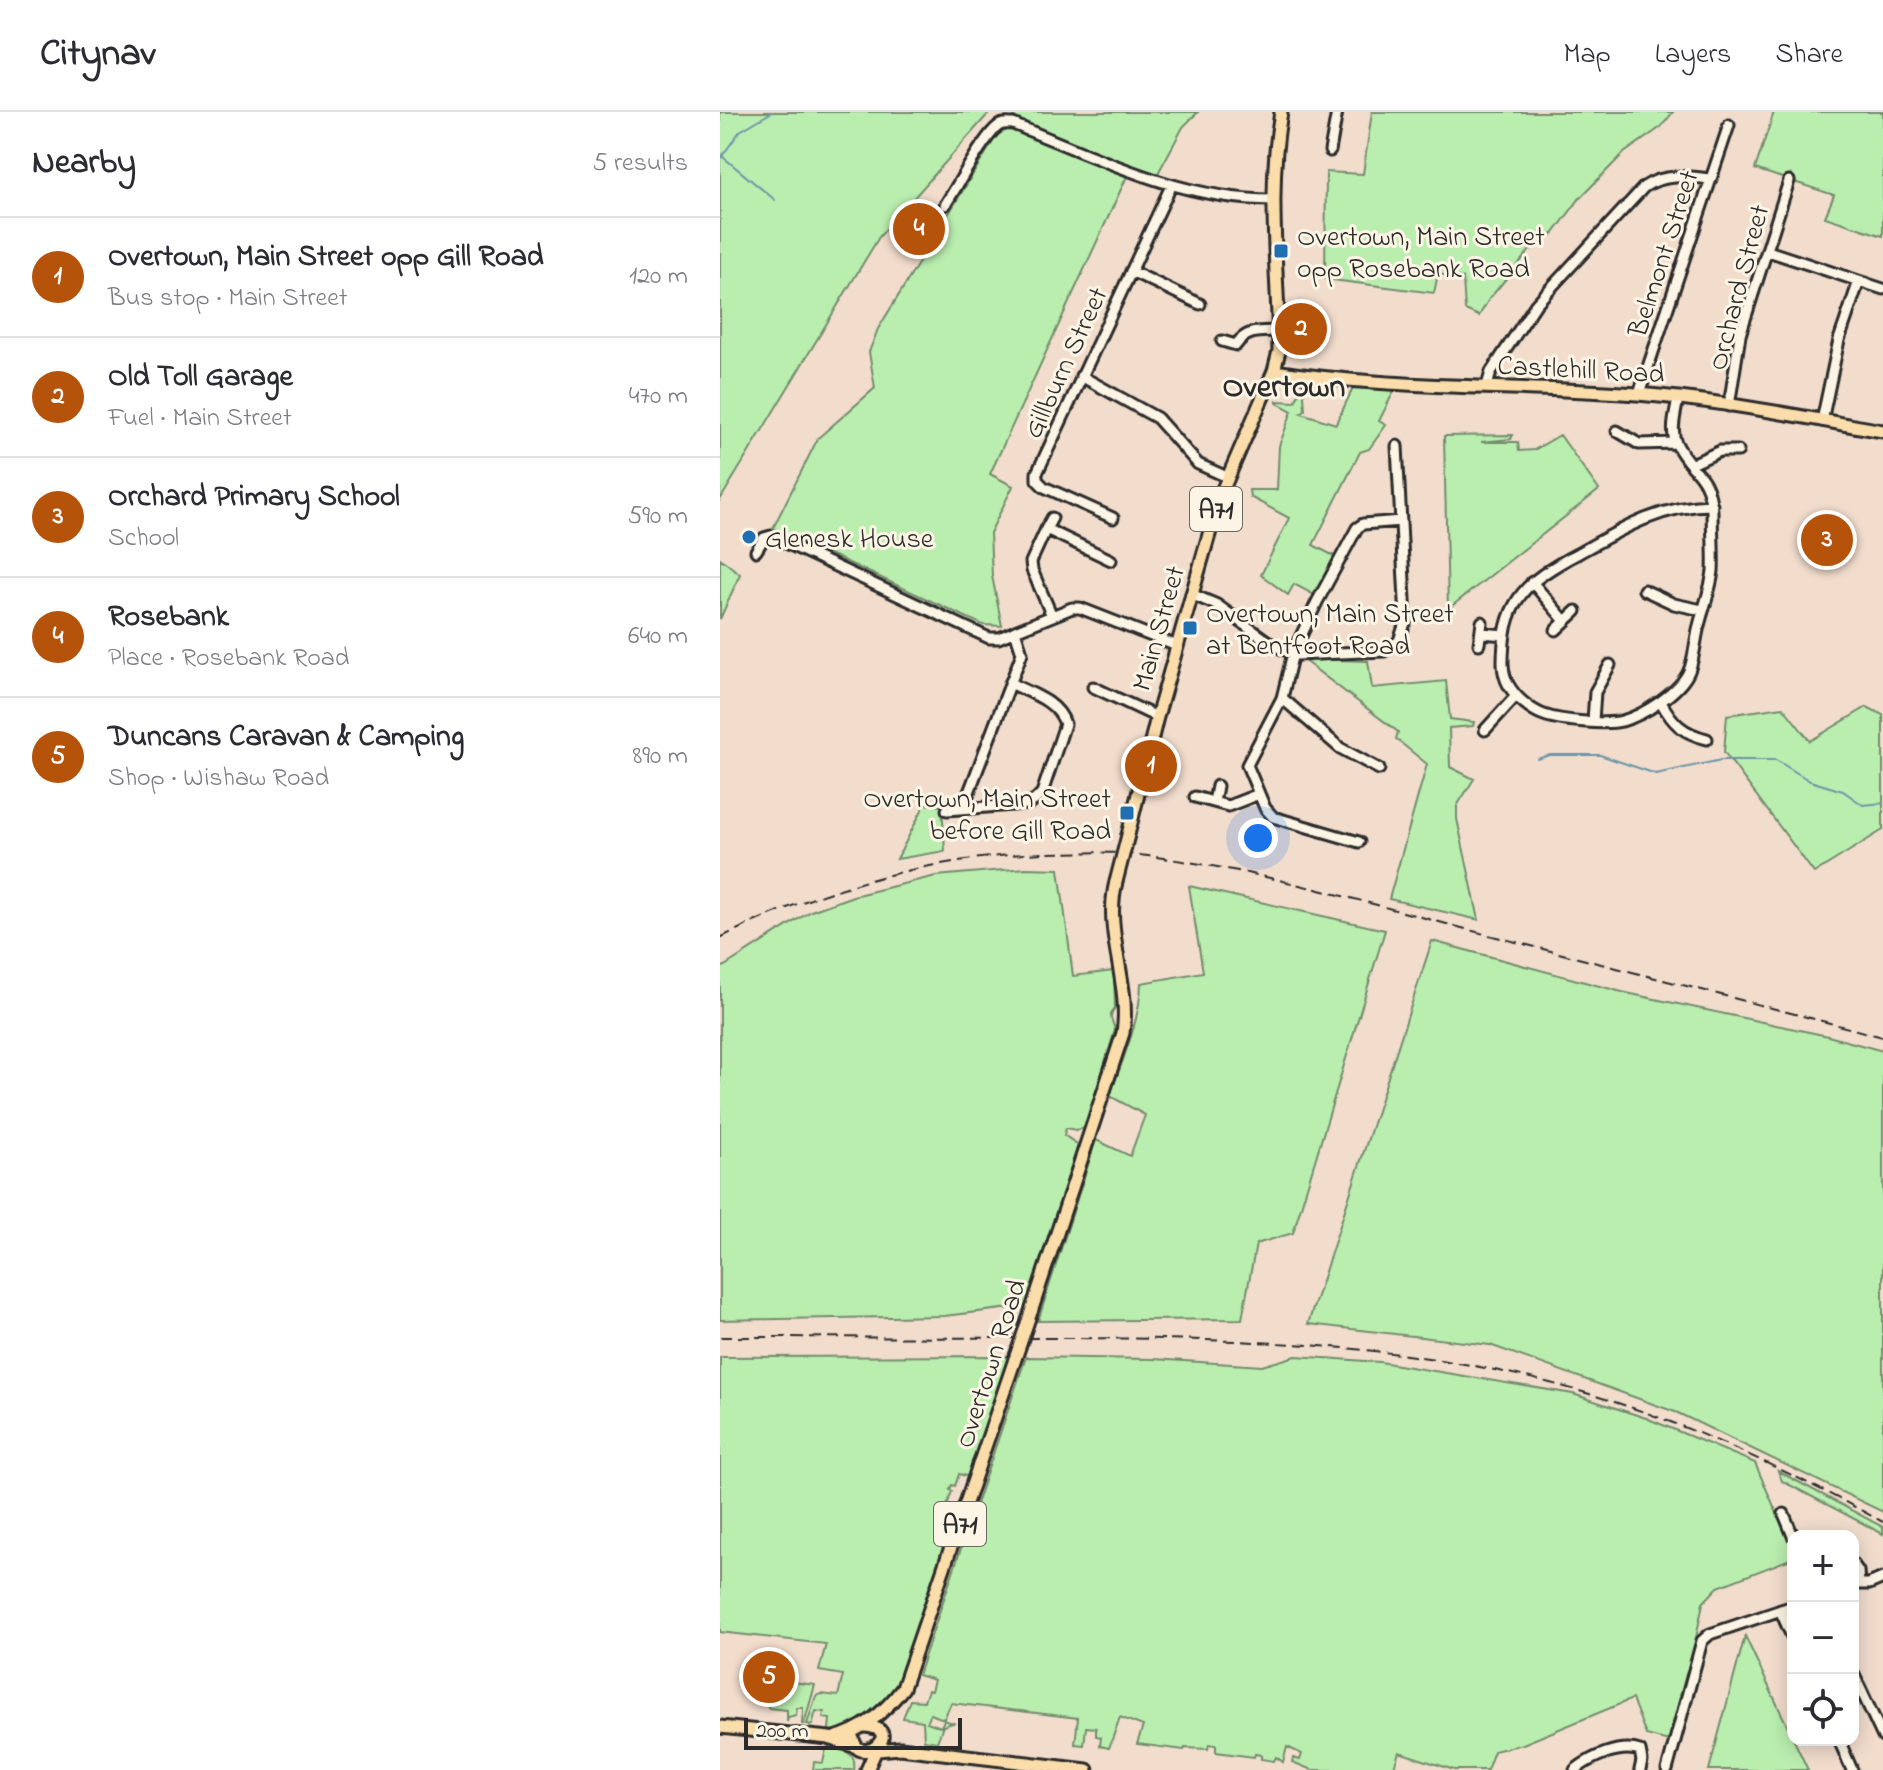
<!DOCTYPE html>
<meta charset="utf-8">
<style>
body{margin:0;font-family:"Indie Flower",sans-serif;background:#f2f2f3;color:#2b2b33}
.controls{position:absolute;right:24px;bottom:24px;display:grid;overflow:hidden;border-radius:16px;box-shadow:0 4px 20px #0003}
.controls button{width:72px;height:72px;display:grid;place-items:center;padding:0;border:0;border-bottom:2px solid #e1e1e2;background:#fff;color:#2b2b33;font:40px sans-serif}
.scale{position:absolute;left:24px;bottom:20px;width:218px;box-sizing:border-box;padding-left:8px;border:4px solid #2b2b2b;border-top:0;font-size:22px;line-height:28px;white-space:nowrap;color:#2b2b2b;-webkit-text-stroke:6px #fcf5e5;paint-order:stroke}
.you{position:absolute;left:538px;top:726px;width:28px;height:28px;margin:-20px;border:6px solid #fff;border-radius:50%;background:#1a73e8;box-shadow:0 0 0 12px #1a73e833}
.badge{display:grid;place-items:center;width:52px;height:52px;border-radius:50%;background:#b45309;color:#fff;font-size:26px;font-weight:700}
.pin{position:absolute;translate:-50% -50%;border:4px solid #fff;box-shadow:0 2px 8px #0006}
.list{margin:0;padding:0;list-style:none}
h2{display:flex;justify-content:space-between;align-items:center;height:104px;margin:0;padding:0 32px;font-size:34px}
h2 small{font-size:26px;font-weight:400;color:#7c7c81}
.list li{display:grid;grid-template-columns:52px 1fr auto;gap:24px;align-items:center;box-sizing:border-box;height:120px;padding:0 32px;border-top:2px solid #e1e1e2}
.list b{display:block;font-size:30px;white-space:nowrap}
.list p{margin:0;font-size:26px;white-space:nowrap;color:#7c7c81}
.list em{font-size:26px;font-style:normal;color:#7c7c81}
.icon{flex:none;width:44px;height:44px;fill:none;stroke:currentColor;stroke-width:2;stroke-linecap:round;stroke-linejoin:round}
.map{position:relative;flex:none;width:1163px;height:1658px;overflow:hidden}
header{display:flex;align-items:center;gap:48px;box-sizing:border-box;height:112px;padding:0 40px;background:#fff;border-bottom:2px solid #e1e1e2}
header strong{font-size:38px}
nav{display:flex;gap:44px;margin-inline-start:auto;font-size:28px}
main{display:flex}
aside{flex:1;background:#fff}
.map>svg:first-child{display:block}
.green{fill:#baeeaf;stroke:#728c6d;stroke-width:2}
.lines{fill:none;stroke-linecap:round;stroke-linejoin:round}
.stream{stroke:#6d95a8;stroke-width:2}
.minor-casing{stroke:#2b2b2b;stroke-width:15}
.major-casing{stroke:#2b2b2b;stroke-width:17}
.minor{stroke:#fcf5e5;stroke-width:9}
.major{stroke:#fbddab;stroke-width:11}
.rail{stroke:#2b2b2b;stroke-width:2;stroke-dasharray:12 6;stroke-linecap:butt}
.major-bridge-casing{stroke:#2b2b2b;stroke-width:17;stroke-linecap:butt}
.major-bridge{stroke:#fbddab;stroke-width:11}
.poi-dot{fill:#1f6fb2;stroke:#fcf5e5;stroke-width:3}
.labels{text-anchor:middle;stroke-width:6;stroke-linejoin:round;paint-order:stroke}
.shield{fill:#fcf5e5;stroke:#6a6863;stroke-width:2}
.shield-label{font-size:26px;font-weight:bold;fill:#2b2b2b}
.poi-label{font-size:28px;fill:#2b2b2b;stroke:#fcf5e5;text-anchor:start}
.street-label{font-size:28px;fill:#2b2b2b;stroke:#fcf5e5}
.quarter-label{font-size:32px;font-weight:bold;fill:#2b2b2b;stroke:#fcf5e5}
</style>
<header>
<strong>Citynav</strong>
<nav><a>Map</a><a>Layers</a><a>Share</a></nav>
</header>
<main>
<aside>
<h2>Nearby<small>5 results</small></h2>
<ul class="list">
<li><span class="badge">1</span><div><b>Overtown, Main Street opp Gill Road</b><p>Bus stop · Main Street</p></div><em>120 m</em></li>
<li><span class="badge">2</span><div><b>Old Toll Garage</b><p>Fuel · Main Street</p></div><em>470 m</em></li>
<li><span class="badge">3</span><div><b>Orchard Primary School</b><p>School</p></div><em>590 m</em></li>
<li><span class="badge">4</span><div><b>Rosebank</b><p>Place · Rosebank Road</p></div><em>640 m</em></li>
<li><span class="badge">5</span><div><b>Duncans Caravan &amp; Camping</b><p>Shop · Wishaw Road</p></div><em>890 m</em></li>
</ul>
</aside>
<div class="map">
<svg width="1163" height="1658" viewBox="0 0 1163 1658">
<rect width="100%" height="100%" fill="#f2ddcd"/>
<filter id="ink" filterUnits="userSpaceOnUse"><feTurbulence type="fractalNoise" baseFrequency=".0125" numOctaves="2"/><feDisplacementMap in="SourceGraphic" scale="16" xChannelSelector="R" yChannelSelector="G"/><feConvolveMatrix kernelMatrix="1 2 1 2 8 2 1 2 1" color-interpolation-filters="sRGB"/></filter>
<g filter="url(#ink)">
<path class="green" d="M 0,0 L 270,0 L 159,125 L 0,388 Z
M 297,0 L 478,0 L 463,15 L 436,65 L 293,6 Z
M 652,0 L 953,0 L 941,15 L 904,41 L 860,86 L 834,121 L 810,138 L 769,187 L 759,204 L 745,198 L 743,166 L 718,162 L 714,181 L 605,167 L 606,60 L 643,62 Z
M 1054,0 L 1163,0 L 1163,124 L 1105,105 L 1114,83 L 1035,57 Z
M 289,17 L 408,62 L 270,362 L 293,374 L 270,421 L 272,464 L 282,514 L 263,513 L 53,416 L 98,326 L 155,276 L 149,240 L 158,217 L 277,23 Z
M 585,269 L 588,269 L 584,283 L 585,298 L 581,301 L 616,312 L 633,276 L 675,277 L 659,309 L 666,313 L 649,337 L 640,340 L 593,433 L 616,445 L 596,484 L 574,472 L 568,483 L 541,463 L 569,406 L 530,385 L 529,378 L 557,378 L 559,334 L 572,299 L 557,291 L 557,289 L 575,290 Z
M 793,323 L 791,327 L 761,330 L 798,330 L 799,339 L 814,338 L 840,323 L 879,378 L 728,497 L 724,324 Z
M 0,446 L 20,462 L 0,507 Z
M 582,547 L 648,549 L 652,576 L 726,569 L 730,607 L 754,610 L 753,614 L 729,616 L 730,655 L 754,667 L 737,694 L 737,707 L 759,808 L 669,787 L 707,652 L 676,627 L 678,620 Z
M 1063,595 L 1090,629 L 1147,595 L 1163,603 L 1163,718 L 1094,761 L 1004,640 L 1007,603 Z
M 205,692 L 222,694 L 225,739 L 177,747 Z
M 306,756 L 339,757 L 353,864 L 394,859 L 395,896 C 387,904 393,909 395,918 L 365,1016 L 356,1018 L 346,1016 L 344,1023 L 358,1033 L 308,1194 L 224,1204 L 0,1208 L 0,857 L 91,799 L 133,784 L 216,764 Z
M 469,774 L 665,818 L 573,1121 L 536,1132 L 522,1207 L 318,1209 L 376,1028 L 410,1044 L 425,1003 L 390,984 C 402,948 420,910 421,871 L 483,860 Z
M 712,829 L 902,880 L 1108,924 L 1163,939 L 1163,1400 L 958,1301 L 770,1233 L 588,1212 Z
M 288,1244 L 283,1266 L 250,1365 L 239,1362 L 235,1374 L 232,1373 L 230,1378 L 232,1379 L 224,1403 L 231,1405 L 230,1409 L 234,1411 L 180,1568 C 167,1590 136,1622 109,1618 L 110,1607 L 103,1606 L 104,1600 L 96,1599 L 92,1613 L 87,1612 L 96,1584 L 101,1582 L 118,1584 L 123,1563 L 99,1559 L 106,1532 L 0,1520 L 0,1245 Z
M 576,1244 L 660,1250 L 853,1282 L 926,1306 L 1035,1351 L 1073,1438 L 1073,1446 L 998,1475 L 983,1491 L 975,1531 L 949,1629 L 926,1623 L 912,1587 L 803,1632 L 774,1639 L 767,1658 L 734,1658 L 679,1640 L 673,1658 L 592,1658 L 572,1650 L 573,1646 L 580,1648 L 582,1642 L 567,1635 L 563,1650 L 556,1645 L 554,1649 L 541,1647 L 541,1643 L 535,1642 L 534,1645 L 496,1640 L 496,1633 L 489,1632 L 488,1637 L 465,1636 L 464,1638 L 417,1632 L 423,1614 L 400,1605 L 389,1636 L 380,1634 L 381,1625 L 376,1624 L 376,1616 L 366,1615 L 364,1633 L 355,1632 L 358,1606 L 231,1591 L 224,1607 L 210,1602 L 207,1610 L 221,1615 L 224,1608 L 233,1611 L 223,1614 L 217,1630 L 204,1628 L 203,1609 L 183,1606 L 190,1588 L 204,1589 L 208,1578 L 211,1579 L 214,1568 L 198,1563 L 306,1245 L 433,1247 L 542,1254 Z
M 1058,1359 L 1163,1415 L 1163,1422 L 1062,1369 Z
M 1025,1524 L 1088,1658 L 989,1658 Z
M 51,1567 L 95,1573 L 84,1612 L 82,1612 L 83,1596 L 77,1596 L 76,1603 L 68,1605 L 67,1610 L 67,1598 L 48,1596 Z
M 106,1637 C 122,1638 137,1638 134,1658 L 93,1658 L 94,1650 L 103,1651 Z"/>
<g class="lines">
<path class="stream" d="M 276,0 L 277,0
M 3,45 L 55,88
M 0,47 L 20,19 L 52,0
M 817,647 L 830,643 L 880,643 L 936,662 L 1001,648 L 1056,648 L 1090,669 L 1123,679 L 1143,693 L 1163,691"/>
<g class="minor-casing">
<path id="minor" d="M 610,39 L 617,0
M 225,93 C 236,77 266,20 280,13 C 284,11 289,12 293,12 C 378,46 461,88 553,88
M 1048,139 L 1163,177
M 411,159 L 480,192
M 502,229 L 516,233 C 527,217 540,220 558,219
M 361,264 L 437,306 L 478,352 L 507,365
M 767,274 L 771,260 L 816,192 L 924,75 C 942,62 968,64 989,67
M 919,282 L 1009,13
M 958,286 C 956,300 950,318 956,331 C 970,360 989,360 992,399 C 992,418 994,439 993,459 C 991,478 982,499 978,518 C 975,531 974,547 969,559 C 960,580 924,603 902,609 C 886,613 840,609 824,603 C 810,598 795,585 788,572 C 781,559 783,544 784,530 C 788,482 817,463 857,442 C 900,418 941,393 992,393
M 1009,294 L 1020,223 L 1069,69
M 1102,309 L 1119,228 L 1139,169
M 897,319 L 919,332 L 956,331
M 972,352 L 1000,339 L 1018,339
M 332,406 L 326,417 L 391,448
M 393,406 L 324,375 L 317,368 L 317,361 L 451,74
M 326,417 L 311,450 L 312,458 L 332,504
M 36,439 L 44,426 L 51,424 L 269,526 L 279,526 L 295,519 L 302,541 L 243,696
M 812,470 L 845,509
M 924,478 L 954,492 L 982,498
M 471,482 L 497,493 L 553,533 L 577,543 L 664,539 L 679,529 L 686,508 L 677,334
M 836,518 L 856,499
M 295,519 L 352,496 L 360,496 L 457,534
M 762,521 L 785,523
M 759,532 L 762,510
M 373,575 L 437,605
M 562,586 L 620,636 L 659,657
M 941,590 C 953,612 963,621 987,627
M 873,609 L 875,580 L 890,553
M 765,618 L 796,584
M 475,685 L 508,694 L 539,682
M 494,690 L 497,674
M 227,698 L 308,692 L 315,688 L 322,681 L 345,612 C 338,589 310,581 290,571
M 639,730 L 553,705 L 545,696 L 527,653 L 562,586 L 573,541 L 597,490 L 637,416 L 643,412 L 681,409
M 1064,1402 L 1073,1424
M 1133,1452 L 1138,1459 L 1139,1472 L 1149,1472 L 1163,1466
M 1060,1498 L 1073,1527
M 1133,1561 L 1163,1625
M 1119,1628 L 1132,1658
M 855,1658 C 871,1645 900,1632 920,1639 L 922,1649 L 920,1658
M 947,1658 L 982,1529 L 990,1522 L 1073,1494"/>
</g>
<g class="major-casing">
<path id="major" d="M 554,259 C 674,278 796,273 917,282 C 999,288 1082,305 1163,319
M 408,723 L 437,605 L 500,384 L 554,259 L 559,239 C 558,159 547,79 561,0
M 311,1200 L 403,921 C 411,870 383,820 396,770
M 0,1615 L 109,1626 L 134,1634
M 111,1627 C 142,1619 163,1602 183,1576 L 295,1247
M 133,1627 C 140,1658 187,1617 145,1614
M 158,1638 L 180,1636 L 367,1658
M 147,1658 L 155,1640"/>
</g>
<use href="#minor" class="minor"/>
<use href="#major" class="major"/>
<path class="rail" d="M 0,826 C 102,775 211,745 325,741 C 353,741 382,739 410,742 C 526,754 640,789 753,819 C 889,854 1026,889 1163,925
M 0,1225 C 115,1225 229,1226 344,1226 C 508,1227 671,1229 830,1271 C 947,1301 1057,1353 1163,1410"/>
<g class="major-bridge-casing">
<path id="major-bridge" d="M 396,770 L 408,723
M 295,1247 L 311,1200"/>
</g>
<use href="#major-bridge" class="major-bridge"/>
</g>
</g>
<g class="poi-dot">
<rect x="553" y="131" width="16" height="16" rx="4"/>
<circle cx="29" cy="425" r="8"/>
<rect x="462" y="508" width="16" height="16" rx="4"/>
<rect x="399" y="693" width="16" height="16" rx="4"/>
</g>
<g class="labels">
<g class="shield">
<rect x="470" y="375" width="52" height="44" rx="6"/>
<rect x="214" y="1390" width="52" height="44" rx="6"/>
</g>
<g class="shield-label">
<text x="496" y="406">A71</text>
<text x="240" y="1421">A71</text>
</g>
<g class="poi-label">
<text x="577" y="133">Overtown, Main Street<tspan x="577" dy="32">opp Rosebank Road</tspan></text>
<text x="45" y="435">Glenesk House</text>
<text x="486" y="510">Overtown, Main Street<tspan x="486" dy="32">at Bentfoot Road</tspan></text>
<text x="391" y="695" text-anchor="end">Overtown, Main Street<tspan x="391" dy="32">before Gill Road</tspan></text>
</g>
<g class="street-label">
<text transform="translate(942 141) rotate(-72)" y="10">Belmont Street</text>
<text transform="translate(1017 175) rotate(-75)" y="10">Orchard Street</text>
<text transform="translate(344 250) rotate(-65)" y="10">Gillburn Street</text>
<text transform="translate(861 256) rotate(3)" y="10">Castlehill Road</text>
<text transform="translate(437 516) rotate(-74)" y="10">Main Street</text>
<text transform="translate(269 1251) rotate(-72)" y="10">Overtown Road</text>
</g>
<g class="quarter-label">
<text x="564" y="284">Overtown</text>
</g>
</g>
</svg>
<div class="controls">
<button>+</button>
<button>−</button>
<button><svg class="icon" aria-label="locate" viewBox="0 0 24 24"><circle cx="12" cy="12" r="6"/><path d="M12 2v4M12 18v4M2 12h4M18 12h4"/></svg></button>
</div>
<div class="scale">200 m</div>
<div class="you"></div>
<div class="pin badge" style="left:431px;top:654px">1</div>
<div class="pin badge" style="left:581px;top:217px">2</div>
<div class="pin badge" style="left:1107px;top:428px">3</div>
<div class="pin badge" style="left:199px;top:117px">4</div>
<div class="pin badge" style="left:49px;top:1565px">5</div>
</div>
</main>
